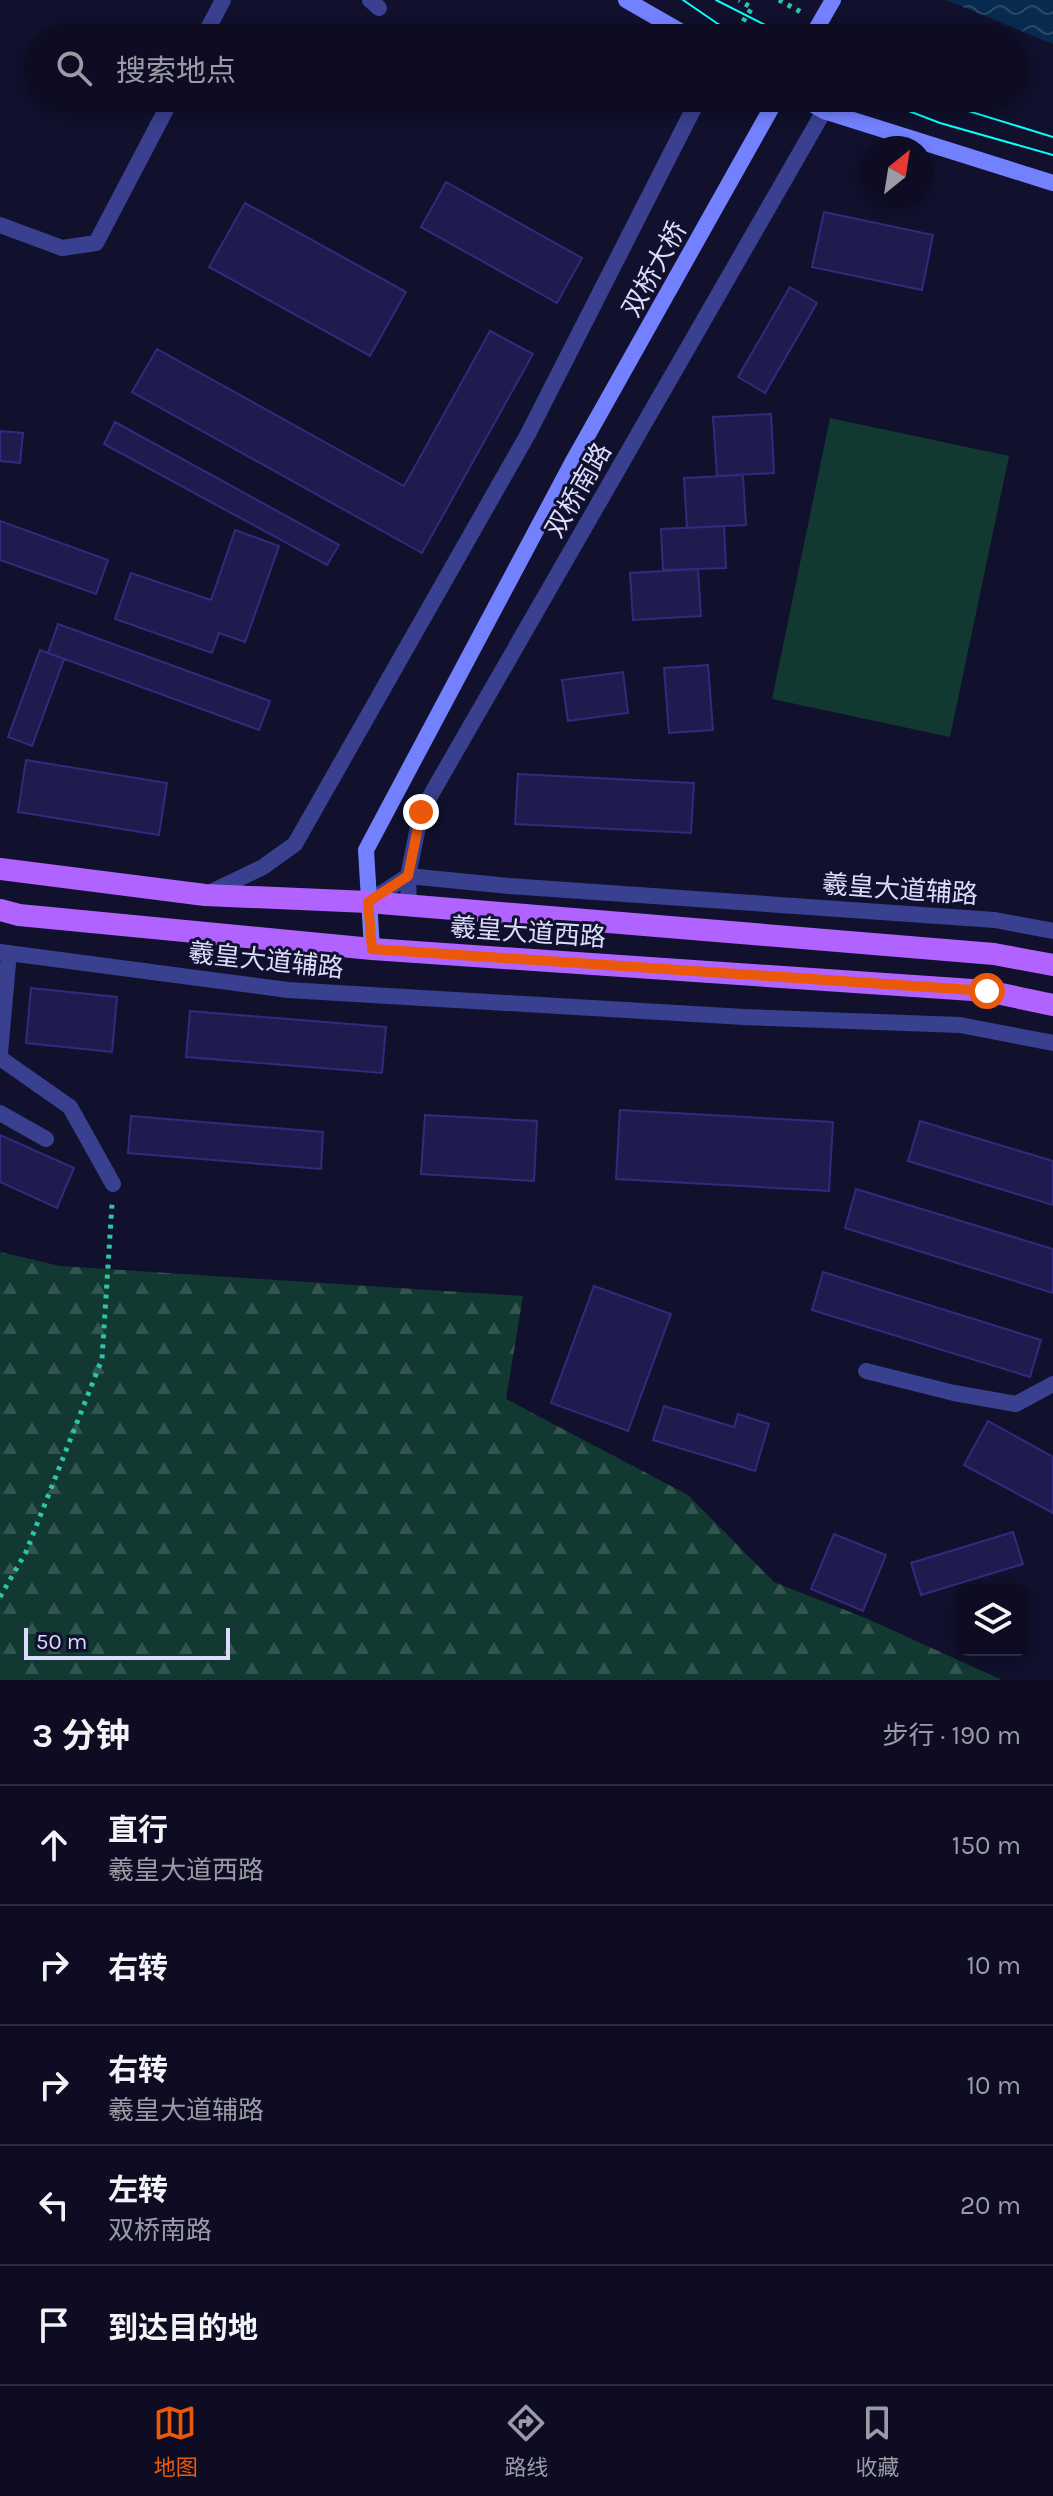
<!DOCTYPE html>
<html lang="zh">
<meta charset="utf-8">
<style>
body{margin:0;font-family:Karla,"Noto Sans SC",sans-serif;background:#1b1a2f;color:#f1f3f6}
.controls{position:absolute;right:24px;bottom:24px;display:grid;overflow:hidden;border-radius:12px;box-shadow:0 4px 12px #0003}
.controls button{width:72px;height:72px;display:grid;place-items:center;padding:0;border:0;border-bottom:2px solid #2d2c40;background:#0d0c22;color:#f1f3f6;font:40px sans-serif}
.compass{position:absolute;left:861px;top:136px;width:72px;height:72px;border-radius:50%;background:#0d0c22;box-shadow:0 4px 12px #0003;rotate:30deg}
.scale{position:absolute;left:24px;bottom:20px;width:206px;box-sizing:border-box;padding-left:8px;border:4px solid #dcdcff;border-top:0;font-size:22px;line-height:28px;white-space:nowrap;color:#dcdcff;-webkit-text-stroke:6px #11102d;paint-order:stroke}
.stop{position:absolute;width:24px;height:24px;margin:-18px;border:6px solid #ea580c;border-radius:50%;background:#fff}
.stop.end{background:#ea580c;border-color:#fff;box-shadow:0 2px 8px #0008}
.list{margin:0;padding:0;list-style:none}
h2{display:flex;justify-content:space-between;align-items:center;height:104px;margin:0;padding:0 32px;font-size:34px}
h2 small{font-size:26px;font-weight:400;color:#9a9ba5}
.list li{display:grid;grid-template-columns:52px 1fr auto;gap:24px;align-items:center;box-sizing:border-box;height:120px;padding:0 32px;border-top:2px solid #2d2c40}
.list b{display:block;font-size:30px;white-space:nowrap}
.list p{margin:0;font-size:26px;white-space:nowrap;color:#9a9ba5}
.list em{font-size:26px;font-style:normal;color:#9a9ba5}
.icon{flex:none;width:44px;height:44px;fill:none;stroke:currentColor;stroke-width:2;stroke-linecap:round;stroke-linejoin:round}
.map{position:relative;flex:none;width:1053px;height:1680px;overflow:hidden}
.search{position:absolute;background:#0d0c22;box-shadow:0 4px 12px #0003;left:24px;right:24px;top:24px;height:88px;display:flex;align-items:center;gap:20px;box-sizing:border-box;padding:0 28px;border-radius:44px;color:#9a9ba5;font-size:30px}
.sheet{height:704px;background:#0d0c22}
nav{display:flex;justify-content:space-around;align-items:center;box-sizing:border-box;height:112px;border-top:2px solid #2d2c40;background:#0d0c22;font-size:22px;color:#9a9ba5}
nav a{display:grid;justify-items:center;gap:4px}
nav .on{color:#ea580c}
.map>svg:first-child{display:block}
.green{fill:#123832}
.forest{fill:url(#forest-firs)}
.water{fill:url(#water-waves)}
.building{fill:#1f1b4f;stroke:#312b7d;stroke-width:2}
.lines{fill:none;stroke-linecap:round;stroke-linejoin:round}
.path{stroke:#29c6a9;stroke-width:5;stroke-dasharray:4 6;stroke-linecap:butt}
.service{stroke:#38408f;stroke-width:16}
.minor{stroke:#38408f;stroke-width:16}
.tertiary{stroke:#38408f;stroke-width:16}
.secondary{stroke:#7381ff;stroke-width:16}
.primary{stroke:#b163ff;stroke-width:22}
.tram{stroke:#08fff8;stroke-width:2}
.path-bridge{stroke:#29c6a9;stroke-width:5;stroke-dasharray:4 6;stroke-linecap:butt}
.route{stroke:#ea580c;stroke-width:10}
.labels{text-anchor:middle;stroke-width:6;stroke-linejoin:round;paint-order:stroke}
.street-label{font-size:26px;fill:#dcdcff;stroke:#11102d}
</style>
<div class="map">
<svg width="1053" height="1680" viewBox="0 0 1053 1680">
<defs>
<pattern id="forest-firs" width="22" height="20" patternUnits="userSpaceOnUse" patternTransform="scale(2)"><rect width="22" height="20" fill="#123832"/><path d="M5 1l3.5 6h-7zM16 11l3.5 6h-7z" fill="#345451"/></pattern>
<pattern id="water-waves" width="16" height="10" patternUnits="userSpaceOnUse" patternTransform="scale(2)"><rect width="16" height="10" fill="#072a4e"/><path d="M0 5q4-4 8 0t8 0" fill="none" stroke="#2b4869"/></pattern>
</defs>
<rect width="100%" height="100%" fill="#11102d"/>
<path class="green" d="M 830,418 L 1009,456 L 950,737 L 772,699 Z"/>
<path class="forest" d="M 0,1252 L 60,1266 L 523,1296 L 506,1399 L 688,1495 L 774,1582 L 868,1619 L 1002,1680 L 0,1680 Z"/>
<path class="water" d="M 946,0 L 1053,0 L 1053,44 Z"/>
<path class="building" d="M 446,182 L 582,258 L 557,303 L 421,227 Z
M 245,203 L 406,292 L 370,356 L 209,267 Z
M 824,212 L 933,235 L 922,290 L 812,267 Z
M 790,287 L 817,303 L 765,393 L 738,377 Z
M 490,331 L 533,354 L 422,553 L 132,392 L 157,349 L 404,486 Z
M 771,414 L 774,473 L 717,476 L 713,417 Z
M 115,422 L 339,545 L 327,565 L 104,444 Z
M 0,431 L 23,433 L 20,463 L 0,461 Z
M 743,475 L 746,525 L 687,528 L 684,478 Z
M 0,521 L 108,560 L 96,594 L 0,560 Z
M 724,526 L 726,568 L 663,570 L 661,529 Z
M 235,530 L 279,546 L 245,642 L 219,633 L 212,653 L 115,619 L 131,573 L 211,600 Z
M 698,569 L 701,616 L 633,620 L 630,573 Z
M 58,624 L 270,701 L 259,730 L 48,653 Z
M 40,650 L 64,659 L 32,746 L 8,737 Z
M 708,665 L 713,730 L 669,733 L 664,668 Z
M 623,672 L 628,713 L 568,721 L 562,680 Z
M 26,760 L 167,783 L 159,835 L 18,812 Z
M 518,774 L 694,783 L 691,833 L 515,824 Z
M 31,988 L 117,997 L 112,1052 L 26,1043 Z
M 190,1011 L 386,1027 L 382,1073 L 186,1057 Z
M 620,1110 L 833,1122 L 829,1191 L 616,1179 Z
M 425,1115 L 537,1121 L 534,1181 L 421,1174 Z
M 131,1116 L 323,1132 L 321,1169 L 128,1153 Z
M 920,1121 L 1053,1161 L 1053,1205 L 908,1161 Z
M 0,1135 L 74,1168 L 57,1208 L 0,1182 Z
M 856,1189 L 1053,1249 L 1053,1293 L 845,1228 Z
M 823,1272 L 1041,1340 L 1030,1377 L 812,1310 Z
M 594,1286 L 671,1314 L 628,1431 L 551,1403 Z
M 664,1406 L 734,1427 L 738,1414 L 769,1424 L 755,1471 L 653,1440 Z
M 988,1421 L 1053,1457 L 1053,1513 L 964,1465 Z
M 1013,1532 L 1023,1564 L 921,1595 L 911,1563 Z
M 834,1534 L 886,1555 L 863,1611 L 811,1589 Z"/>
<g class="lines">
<path class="path" d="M 779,0 L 801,12
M 839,32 L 852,38
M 0,1597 L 26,1552 L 102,1359 L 112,1204"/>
<path class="service" d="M 370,0 L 379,8
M 368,902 L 408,876 L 509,886 L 995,920 L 1053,931
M 0,952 L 288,990 L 744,1017 L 960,1025 L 1053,1043
M 0,1053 L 9,953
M 0,1058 L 70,1107 L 113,1184
M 0,1113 L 46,1139
M 866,1371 L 954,1393 L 1016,1404 L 1053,1384"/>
<path class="minor" d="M 203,38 L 223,0
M 0,225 L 62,248 L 96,243 L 172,98"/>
<path class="tertiary" d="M 207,894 L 263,867 L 295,844 L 528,434 L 699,98
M 409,906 L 408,876 L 421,812 L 824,111"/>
<path class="secondary" d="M 626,0 L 692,38
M 811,38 L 833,0
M 801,98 L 824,111 L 1053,183
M 372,949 L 366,850 L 572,463 L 777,98"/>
<path class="primary" d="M 0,869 L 205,895 L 368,902 L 994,954 L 1053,965
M 0,910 L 19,915 L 372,949 L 987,991 L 1053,1005"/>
<path class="tram" d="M 683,0 L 718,24 L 748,38
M 716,0 L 791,38
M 875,98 L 940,123 L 1053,155
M 926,98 L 1053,137"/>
<path class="path-bridge" d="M 732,38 L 752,8 L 739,0"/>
</g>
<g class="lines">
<path class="route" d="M 421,812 L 408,876 L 368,902 L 372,949 L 987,991"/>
</g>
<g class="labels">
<g class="street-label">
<text transform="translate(654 269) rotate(-61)" y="9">双桥大桥</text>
<text transform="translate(578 490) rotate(-60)" y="9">双桥南路</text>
<text transform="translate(900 889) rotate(4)" y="9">羲皇大道辅路</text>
<text transform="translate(528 932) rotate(4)" y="9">羲皇大道西路</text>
<text transform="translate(266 960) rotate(6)" y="9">羲皇大道辅路</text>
</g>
</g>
</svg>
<div class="controls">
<button><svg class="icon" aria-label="layers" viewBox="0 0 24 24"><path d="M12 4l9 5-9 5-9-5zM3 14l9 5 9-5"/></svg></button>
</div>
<svg class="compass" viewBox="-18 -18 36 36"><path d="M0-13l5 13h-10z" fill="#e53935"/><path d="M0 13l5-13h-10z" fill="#9a9ba5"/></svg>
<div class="scale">50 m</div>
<div class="stop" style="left:987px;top:991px"></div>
<div class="stop end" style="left:421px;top:812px"></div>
<div class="search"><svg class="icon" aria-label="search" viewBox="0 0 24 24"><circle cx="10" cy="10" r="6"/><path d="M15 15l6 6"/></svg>搜索地点</div>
</div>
<section class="sheet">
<h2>3 分钟<small>步行 · 190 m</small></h2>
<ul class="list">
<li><svg class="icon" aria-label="ahead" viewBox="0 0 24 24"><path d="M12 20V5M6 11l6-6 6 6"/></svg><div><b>直行</b><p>羲皇大道西路</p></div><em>150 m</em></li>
<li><svg class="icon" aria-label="right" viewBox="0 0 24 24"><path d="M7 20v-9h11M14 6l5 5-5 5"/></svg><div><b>右转</b></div><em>10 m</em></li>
<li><svg class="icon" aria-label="right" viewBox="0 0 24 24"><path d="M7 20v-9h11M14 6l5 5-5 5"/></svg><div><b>右转</b><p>羲皇大道辅路</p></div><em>10 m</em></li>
<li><svg class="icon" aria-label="left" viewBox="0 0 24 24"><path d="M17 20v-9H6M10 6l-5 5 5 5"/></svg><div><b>左转</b><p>双桥南路</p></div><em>20 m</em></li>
<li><svg class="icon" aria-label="arrive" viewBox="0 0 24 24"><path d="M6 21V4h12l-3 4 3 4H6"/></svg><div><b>到达目的地</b></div></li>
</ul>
</section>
<nav>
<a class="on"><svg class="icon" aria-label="map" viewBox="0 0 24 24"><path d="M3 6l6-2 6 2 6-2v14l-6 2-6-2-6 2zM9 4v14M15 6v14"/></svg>地图</a>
<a><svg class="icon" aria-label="directions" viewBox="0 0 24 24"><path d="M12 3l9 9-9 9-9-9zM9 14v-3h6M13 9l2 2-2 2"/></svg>路线</a>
<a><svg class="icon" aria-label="saved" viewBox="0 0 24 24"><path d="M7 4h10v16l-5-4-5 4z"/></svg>收藏</a>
</nav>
